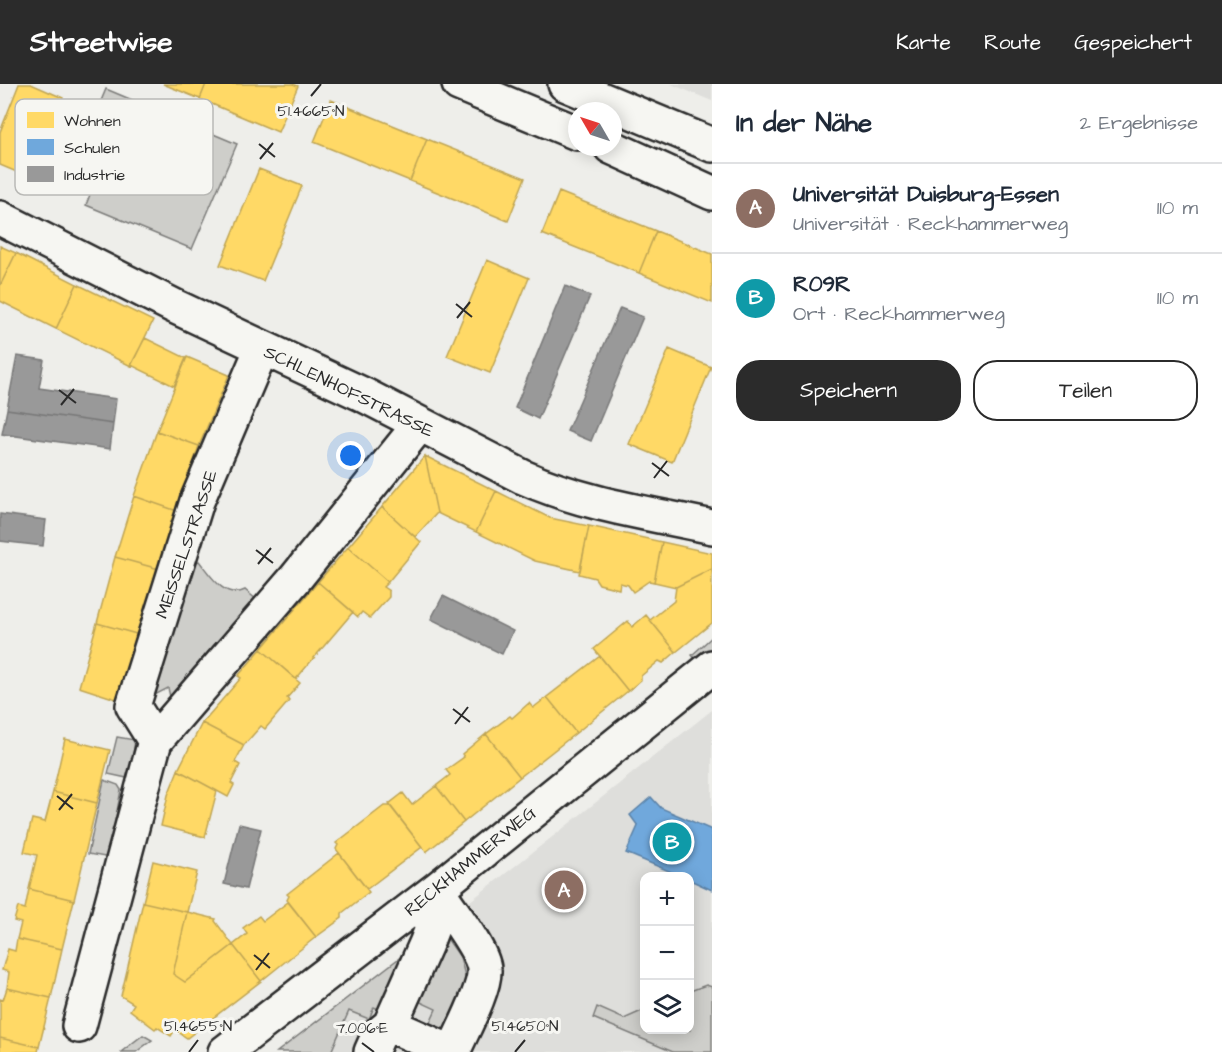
<!DOCTYPE html>
<html lang="de">
<meta charset="utf-8">
<style>
body{margin:0;font-family:"Architects Daughter",sans-serif;background:#f6f6f7;color:#1f2937}
.controls{position:absolute;right:18px;bottom:18px;display:grid;overflow:hidden;border-radius:12px;box-shadow:0 3px 15px #0003}
.controls button{width:54px;height:54px;display:grid;place-items:center;padding:0;border:0;border-bottom:2px solid #e0e1e3;background:#fff;color:#1f2937;font:30px sans-serif}
.compass{position:absolute;left:568px;top:18px;width:54px;height:54px;border-radius:50%;background:#fff;box-shadow:0 3px 15px #0003;rotate:309deg}
.you{position:absolute;left:351px;top:372px;width:21px;height:21px;margin:-15px;border:4px solid #fff;border-radius:50%;background:#1a73e8;box-shadow:0 0 0 9px #1a73e833}
.badge{display:grid;place-items:center;width:39px;height:39px;border-radius:50%;background:#2b2b2b;color:#fff;font-size:20px;font-weight:700}
.pin{position:absolute;translate:-50% -50%;border:3px solid #fff;box-shadow:0 2px 6px #0006}
.list{margin:0;padding:0;list-style:none}
h2{display:flex;justify-content:space-between;align-items:center;height:78px;margin:0;padding:0 24px;font-size:26px}
h2 small{font-size:20px;font-weight:400;color:#747a83}
.list li{display:grid;grid-template-columns:39px 1fr auto;gap:18px;align-items:center;box-sizing:border-box;height:90px;padding:0 24px;border-top:2px solid #e0e1e3}
.list b{display:block;font-size:22px;white-space:nowrap}
.list p{margin:0;font-size:20px;white-space:nowrap;color:#747a83}
.list em{font-size:20px;font-style:normal;color:#747a83}
.actions{display:flex;gap:12px;padding:18px 24px}
.actions a{flex:1;padding:14px 0;border:2px solid #2b2b2b;border-radius:24px;text-align:center;font-size:21px;color:#2b2b2b}
.actions .main{background:#2b2b2b;color:#fff}
.icon{flex:none;width:33px;height:33px;fill:none;stroke:currentColor;stroke-width:2;stroke-linecap:round;stroke-linejoin:round}
.map{position:relative;flex:none;width:712px;height:968px;overflow:hidden}
header{display:flex;align-items:center;gap:36px;box-sizing:border-box;height:84px;padding:0 30px;background:#2b2b2b;color:#fff}
header strong{font-size:28px}
nav{display:flex;gap:33px;margin-inline-start:auto;font-size:21px}
main{display:flex}
aside{flex:1;background:#fff}
.map>svg:first-child{display:block}
.built{fill:#dededb;fill-rule:evenodd}
.green{fill:#cececa;stroke:#7c7c7a;stroke-width:1.5}
.homes{fill:#ffd966;stroke:#bfa554;stroke-width:1.5}
.schools{fill:#6fa8dc;stroke:#5b82a7;stroke-width:1.5}
.industry{fill:#999;stroke:#787878;stroke-width:1.5}
.lines{fill:none;stroke-linecap:round;stroke-linejoin:round}
.minor-casing{stroke:#2b2b2b;stroke-width:38}
.major-casing{stroke:#2b2b2b;stroke-width:38}
.minor{stroke:#f6f6f2;stroke-width:33}
.major{stroke:#f6f6f2;stroke-width:33}
.ticks{fill:none;stroke:#2b2b2b;stroke-width:2}
.labels{text-anchor:middle;stroke-width:6;stroke-linejoin:round;paint-order:stroke}
.street-label{font-size:18px;fill:#2b2b2b;stroke:#f6f6f2}
.key{fill:#f6f6f2;stroke:#b9b9b6;stroke-width:1.5}
.key-label{font-size:16px;fill:#2b2b2b}
.ticks-label{font-size:15px;text-anchor:middle;fill:#2b2b2b;stroke:#f6f6f2;stroke-width:6;stroke-linejoin:round;paint-order:stroke}
</style>
<header>
<strong>Streetwise</strong>
<nav><a>Karte</a><a>Route</a><a>Gespeichert</a></nav>
</header>
<main>
<div class="map">
<svg width="712" height="968" viewBox="0 0 712 968">
<rect width="100%" height="100%" fill="#eeeeea"/>
<filter id="ink" filterUnits="userSpaceOnUse"><feTurbulence type="fractalNoise" baseFrequency=".0167" numOctaves="2"/><feDisplacementMap in="SourceGraphic" scale="12" xChannelSelector="R" yChannelSelector="G"/><feConvolveMatrix kernelMatrix="1 2 1 2 8 2 1 2 1" color-interpolation-filters="sRGB"/></filter>
<g filter="url(#ink)">
<path class="built" d="M 671,0 L 712,0 L 712,17 Z
M 712,626 L 712,968 L 277,968 L 556,750 ZM 644,792 L 690,792 L 690,946 L 644,946 Z"/>
<path class="green" d="M 106,5 L 237,60 L 192,165 L 86,121 L 91,108 L 67,98 Z
M 199,477 C 210,491 225,516 245,506 L 257,516 L 171,617 L 168,604 L 149,614 L 191,479 Z
M 712,553 L 712,566 L 698,578 L 692,571 Z
M 117,653 L 135,656 L 133,671 L 127,694 L 108,690 Z
M 104,696 L 118,701 L 121,706 L 109,770 L 105,773 L 88,770 Z
M 446,853 L 460,873 L 468,903 L 446,948 L 427,945 L 436,925 L 414,915 Z
M 411,865 L 383,927 L 374,923 L 369,935 L 349,927 L 331,968 L 277,968 Z
M 706,901 L 712,903 L 712,968 L 673,968 L 593,934 L 597,923 L 624,935 L 644,926 L 644,946 L 690,946 L 690,907 Z
M 143,951 L 152,956 L 136,968 L 121,968 Z"/>
<path class="homes" d="M 19,0 L 31,0 L 63,14 L 31,94 L 0,81 L 0,48 Z
M 163,0 L 206,0 L 200,15 Z
M 206,0 L 293,0 L 298,2 L 278,48 L 200,15 Z
M 331,16 L 427,55 L 410,97 L 314,58 Z
M 427,55 L 525,94 L 508,137 L 410,97 Z
M 259,85 L 302,102 L 263,197 L 220,181 Z
M 559,108 L 656,147 L 639,189 L 542,150 Z
M 656,147 L 712,170 L 712,219 L 639,189 Z
M 0,162 L 16,169 L 0,202 Z
M 16,169 L 77,200 L 56,245 L 0,217 L 0,202 Z
M 487,176 L 529,194 L 490,289 L 447,272 Z
M 77,200 L 153,237 L 131,282 L 56,245 Z
M 145,254 L 186,274 L 174,302 L 131,281 Z
M 669,265 L 711,283 L 672,378 L 629,360 Z
M 187,273 L 229,291 L 199,362 L 157,347 Z
M 157,347 L 199,362 L 177,427 L 134,412 Z
M 425,372 L 437,429 L 415,453 L 382,423 Z
M 425,372 L 496,407 L 476,448 L 437,429 Z
M 496,407 L 550,434 L 589,442 L 580,487 L 535,477 L 476,448 Z
M 134,412 L 177,427 L 159,485 L 115,473 Z
M 382,423 L 421,458 L 388,498 L 348,463 Z
M 589,442 L 662,458 L 654,498 L 649,497 L 633,508 L 628,501 L 620,499 L 619,505 L 599,500 L 595,494 L 579,490 Z
M 662,458 L 712,469 L 712,485 L 676,503 L 654,498 Z
M 348,463 L 388,498 L 383,503 L 389,507 L 389,513 L 370,534 L 362,528 L 358,533 L 318,498 Z
M 115,473 L 159,485 L 140,551 L 97,539 Z
M 712,485 L 712,539 L 676,568 L 650,536 L 674,517 L 676,503 Z
M 318,498 L 353,528 L 296,595 L 261,565 Z
M 646,531 L 676,568 L 663,579 L 659,577 L 641,592 L 641,596 L 628,607 L 594,565 L 628,537 L 632,543 Z
M 97,539 L 140,551 L 122,617 L 79,603 Z
M 261,565 L 300,599 L 287,614 L 289,617 L 265,645 L 261,642 L 244,661 L 202,639 L 241,594 L 238,592 Z
M 600,572 L 628,607 L 576,649 L 547,613 Z
M 547,613 L 576,649 L 520,693 L 486,650 L 510,632 L 512,634 L 529,619 L 533,624 Z
M 202,639 L 244,661 L 235,678 L 240,681 L 231,699 L 234,701 L 228,713 L 178,686 Z
M 486,650 L 520,693 L 464,738 L 436,702 L 450,691 L 446,686 L 464,673 L 462,670 Z
M 65,655 L 110,666 L 97,719 L 53,708 Z
M 178,686 L 217,707 L 205,753 L 161,742 L 168,711 Z
M 436,702 L 464,738 L 426,768 L 389,720 L 403,709 L 412,721 Z
M 53,708 L 97,719 L 74,816 L 29,805 L 37,771 L 24,768 L 32,735 L 45,738 Z
M 384,722 L 390,722 L 422,763 L 367,805 L 336,765 L 338,761 L 336,759 Z
M 339,769 L 369,808 L 342,829 L 342,834 L 316,853 L 287,816 L 289,812 L 287,810 Z
M 153,777 L 197,788 L 187,828 L 143,818 Z
M 29,805 L 74,816 L 62,865 L 17,855 L 21,839 L 14,837 L 18,823 L 25,825 Z
M 143,818 L 187,828 L 173,890 L 185,898 L 233,861 L 261,897 L 187,954 L 175,946 L 171,952 L 157,943 L 155,945 L 130,926 L 134,920 L 121,912 Z
M 288,818 L 316,853 L 261,897 L 233,861 L 247,850 L 243,844 L 259,832 L 263,837 Z
M 187,828 L 216,835 L 215,837 L 233,861 L 185,898 L 173,890 Z
M 17,855 L 62,865 L 51,914 L 7,904 L 9,888 L 2,886 L 8,865 L 15,867 Z
M 7,904 L 51,914 L 39,963 L 0,954 L 0,915 L 3,916 Z
M 0,954 L 39,963 L 38,968 L 0,968 Z"/>
<path class="schools" d="M 651,713 L 661,724 L 712,746 L 712,806 L 690,796 L 690,792 L 681,792 L 626,769 L 638,742 L 630,731 Z"/>
<path class="industry" d="M 565,202 L 590,212 L 538,335 L 515,324 Z
M 620,224 L 643,233 L 591,357 L 567,347 Z
M 17,272 L 44,276 L 39,304 L 116,315 L 113,340 L 7,325 Z
M 7,325 L 113,340 L 110,365 L 2,350 Z
M 0,430 L 46,436 L 43,462 L 0,457 Z
M 443,512 L 513,547 L 502,570 L 431,535 Z
M 239,740 L 261,745 L 246,805 L 224,800 Z"/>
<g class="lines">
<g class="minor-casing">
<path id="minor" d="M 0,134 L 174,222 L 364,311 L 523,393 C 583,420 648,429 712,443
M 155,657 L 295,495 L 420,340
M 437,805 C 448,823 483,867 484,885 C 486,904 461,949 453,968
M 390,941 L 426,860 L 434,839 L 437,805
M 79,942 L 155,657 L 133,622 L 197,417 L 262,264
M 225,968 L 437,805 L 712,583
M 371,968 L 379,950 L 390,941 L 451,968"/>
</g>
<g class="major-casing">
<path id="major" d="M 459,0 L 577,49
M 565,0 L 712,61
M 611,63 L 712,109"/>
</g>
<use href="#minor" class="minor"/>
<use href="#major" class="major"/>
</g>
</g>
<path class="ticks" d="M 311,12 L 321,0M 259,60 L 275,73M 260,75 L 273,59M 456,220 L 472,233M 457,234 L 470,218M 59,306 L 76,319M 61,321 L 74,305M 652,379 L 669,392M 654,394 L 667,377M 256,466 L 273,479M 258,480 L 271,464M 453,625 L 470,638M 455,640 L 468,623M 57,712 L 73,725M 59,726 L 72,710M 254,871 L 270,884M 256,886 L 269,869M 362,959 L 374,968M 189,968 L 198,956M 515,968 L 525,956"/>
<g class="labels">
<g class="street-label">
<text transform="translate(349 307) rotate(26)" y="6">SCHLENHOFSTRASSE</text>
<text transform="translate(186 460) rotate(-71)" y="6">MEISSELSTRASSE</text>
<text transform="translate(470 777) rotate(-39)" y="6">RECKHAMMERWEG</text>
</g>
</g>
<rect x="15" y="15" width="198" height="96" rx="9" class="key"/>
<rect x="27" y="28" width="27" height="16" fill="#ffd966"/>
<rect x="27" y="55" width="27" height="16" fill="#6fa8dc"/>
<rect x="27" y="82" width="27" height="16" fill="#999"/>
<g class="key-label">
<text x="64" y="42">Wohnen</text>
<text x="64" y="69">Schulen</text>
<text x="64" y="96">Industrie</text>
</g>
<g class="ticks-label">
<text x="311" y="32">51.4665°N</text>
<text x="198" y="947">51.4655°N</text>
<text x="525" y="947">51.4650°N</text>
<text x="362" y="949">7.006°E</text>
</g>
</svg>
<div class="controls">
<button>+</button>
<button>−</button>
<button><svg class="icon" aria-label="layers" viewBox="0 0 24 24"><path d="M12 4l9 5-9 5-9-5zM3 14l9 5 9-5"/></svg></button>
</div>
<svg class="compass" viewBox="-18 -18 36 36"><path d="M0-13l5 13h-10z" fill="#e53935"/><path d="M0 13l5-13h-10z" fill="#747a83"/></svg>
<div class="you"></div>
<div class="pin badge" style="left:564px;top:806px;background:#8d6e63">A</div>
<div class="pin badge" style="left:672px;top:758px;background:#0f9aa8">B</div>
</div>
<aside>
<h2>In der Nähe<small>2 Ergebnisse</small></h2>
<ul class="list">
<li><span class="badge" style="background:#8d6e63">A</span><div><b>Universität Duisburg-Essen</b><p>Universität · Reckhammerweg</p></div><em>110 m</em></li>
<li><span class="badge" style="background:#0f9aa8">B</span><div><b>R09R</b><p>Ort · Reckhammerweg</p></div><em>110 m</em></li>
</ul>
<div class="actions"><a class="main">Speichern</a><a>Teilen</a></div>
</aside>
</main>
